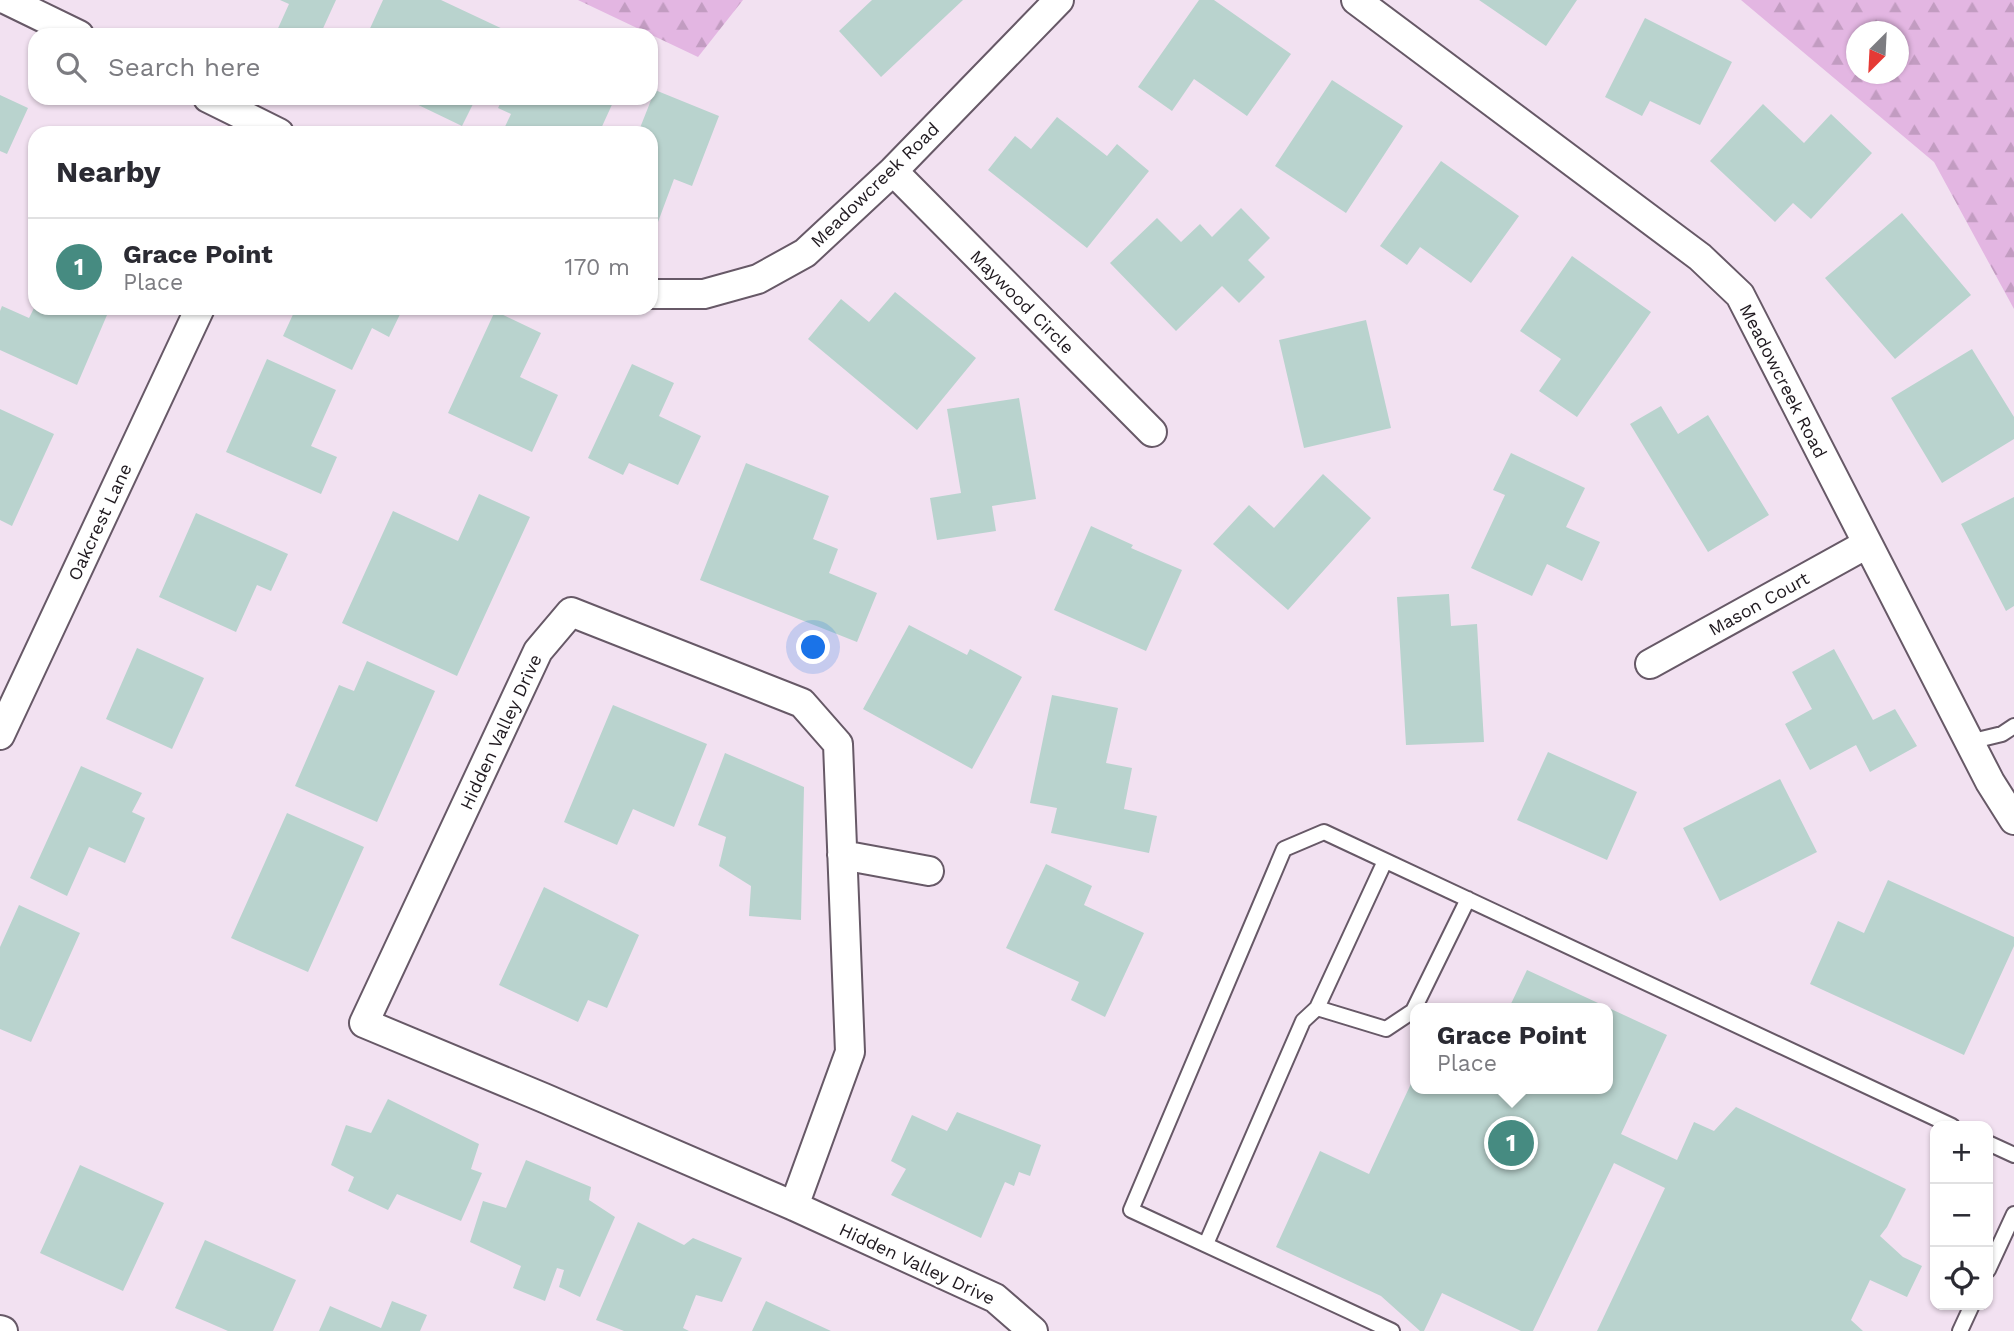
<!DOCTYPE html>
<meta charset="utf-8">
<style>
body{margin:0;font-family:"Work Sans",sans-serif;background:#f7f7f7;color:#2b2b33}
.controls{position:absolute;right:21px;bottom:21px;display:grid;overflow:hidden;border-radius:14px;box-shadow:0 2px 5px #0004}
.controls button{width:63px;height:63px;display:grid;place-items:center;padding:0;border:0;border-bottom:2px solid #e1e1e2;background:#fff;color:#2b2b33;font:35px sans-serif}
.compass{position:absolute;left:1846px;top:21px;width:63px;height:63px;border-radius:50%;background:#fff;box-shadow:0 2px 5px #0004;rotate:204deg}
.you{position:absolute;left:814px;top:648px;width:24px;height:24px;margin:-18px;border:5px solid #fff;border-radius:50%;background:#1a73e8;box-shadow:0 0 0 10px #1a73e833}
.badge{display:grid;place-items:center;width:46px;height:46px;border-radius:50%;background:#468b81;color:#fff;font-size:23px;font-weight:700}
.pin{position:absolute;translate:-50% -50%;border:4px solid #fff;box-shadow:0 2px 7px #0006}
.popup{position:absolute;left:1410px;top:1003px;width:203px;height:91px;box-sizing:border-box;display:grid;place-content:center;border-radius:14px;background:#fff;filter:drop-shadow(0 2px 5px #0005);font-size:23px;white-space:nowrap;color:#7c7c81}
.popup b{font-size:26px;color:#2b2b33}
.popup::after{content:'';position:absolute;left:50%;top:100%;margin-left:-14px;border:14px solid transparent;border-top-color:#fff}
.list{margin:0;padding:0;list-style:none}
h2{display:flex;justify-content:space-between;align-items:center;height:91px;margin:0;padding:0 28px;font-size:30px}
h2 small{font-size:23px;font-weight:400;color:#7c7c81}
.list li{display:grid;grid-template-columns:46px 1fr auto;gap:21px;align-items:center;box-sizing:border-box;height:98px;padding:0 28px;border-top:2px solid #e1e1e2}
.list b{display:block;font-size:26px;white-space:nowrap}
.list p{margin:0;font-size:23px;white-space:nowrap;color:#7c7c81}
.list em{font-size:23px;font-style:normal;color:#7c7c81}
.icon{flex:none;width:38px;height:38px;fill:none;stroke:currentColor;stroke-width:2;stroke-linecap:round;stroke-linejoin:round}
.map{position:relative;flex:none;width:2014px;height:1331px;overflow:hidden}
.search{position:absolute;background:#fff;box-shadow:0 2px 5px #0004;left:28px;top:28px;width:630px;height:77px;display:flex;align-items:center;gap:18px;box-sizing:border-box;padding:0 24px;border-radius:21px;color:#7c7c81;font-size:26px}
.panel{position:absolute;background:#fff;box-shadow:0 2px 5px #0004;left:28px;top:126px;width:630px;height:189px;border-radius:21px}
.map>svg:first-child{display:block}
.forest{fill:url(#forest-firs);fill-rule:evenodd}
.building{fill:#b9d3ce}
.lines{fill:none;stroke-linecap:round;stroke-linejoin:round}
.lane-casing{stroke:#675967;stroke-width:18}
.street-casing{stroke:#675967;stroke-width:32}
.lane{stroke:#fff;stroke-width:14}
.street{stroke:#fff;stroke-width:28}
.labels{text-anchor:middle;stroke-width:5;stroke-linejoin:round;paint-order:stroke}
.street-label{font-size:18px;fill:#1f191f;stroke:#fff}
</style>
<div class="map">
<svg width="2014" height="1331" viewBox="0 0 2014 1331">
<defs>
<pattern id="forest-firs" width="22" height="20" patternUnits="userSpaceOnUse" patternTransform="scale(1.75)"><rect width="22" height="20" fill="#e3b6e2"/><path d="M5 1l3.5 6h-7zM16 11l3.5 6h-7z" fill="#c29cc1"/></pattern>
</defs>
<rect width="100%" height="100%" fill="#f2e1f1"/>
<path class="forest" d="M 578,0 L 743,0 L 698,57 Z
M 1741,0 L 2014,0 L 2014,309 L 1934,162 ZM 1856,32 L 1898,32 L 1898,74 L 1856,74 Z"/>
<path class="building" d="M 280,0 L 336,0 L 320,35 L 275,35 L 289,4 Z
M 383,0 L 441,0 L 507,31 L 505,35 L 367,35 Z
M 872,0 L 963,0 L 881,77 L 839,31 Z
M 1199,0 L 1214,0 L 1291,54 L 1247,116 L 1194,79 L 1172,111 L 1138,87 Z
M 1479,0 L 1577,0 L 1546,46 Z
M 1645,18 L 1732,62 L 1700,125 L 1650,101 L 1642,116 L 1605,97 Z
M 1332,80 L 1403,126 L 1346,213 L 1275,166 Z
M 655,90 L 719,116 L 692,186 L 674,179 L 658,222 L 651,220 L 651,133 L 638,133 Z
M 0,95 L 28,108 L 7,154 L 0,151 Z
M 409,98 L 476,98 L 462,126 L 408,100 Z
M 503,98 L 615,98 L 599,133 L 502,133 L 511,114 L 498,108 Z
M 1763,104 L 1804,143 L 1831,114 L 1872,153 L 1811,219 L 1793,203 L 1775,222 L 1710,161 Z
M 1057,117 L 1107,156 L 1117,144 L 1149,171 L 1087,248 L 988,170 L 1015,136 L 1031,149 Z
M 1441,161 L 1519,216 L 1471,283 L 1420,247 L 1407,265 L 1380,246 Z
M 1241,208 L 1270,238 L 1248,260 L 1265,277 L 1239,303 L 1222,286 L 1176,331 L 1110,263 L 1157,218 L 1181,242 L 1200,224 L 1212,237 Z
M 1902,213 L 1971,295 L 1895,359 L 1825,278 Z
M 1572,256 L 1651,312 L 1577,417 L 1539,391 L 1561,359 L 1520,331 Z
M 895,292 L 976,358 L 917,430 L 808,339 L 841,299 L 869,322 Z
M 2,306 L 29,318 L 34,308 L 110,308 L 77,385 L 0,350 L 0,311 Z
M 296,308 L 403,308 L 389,337 L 372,328 L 352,370 L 283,336 Z
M 495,311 L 541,333 L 520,377 L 558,395 L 532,452 L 448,413 Z
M 1366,320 L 1391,428 L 1304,448 L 1279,340 Z
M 1972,349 L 2014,417 L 2014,439 L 1942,483 L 1891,398 Z
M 267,359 L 336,390 L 311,446 L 337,457 L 321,494 L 226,452 Z
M 632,364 L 674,383 L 659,416 L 701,436 L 678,485 L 629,463 L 623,475 L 588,458 Z
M 1019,398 L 1036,499 L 992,506 L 996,531 L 937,540 L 930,498 L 961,493 L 947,409 Z
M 1661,406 L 1678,434 L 1708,415 L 1769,515 L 1708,552 L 1630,424 Z
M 0,409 L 54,434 L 12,526 L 0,520 Z
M 1511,453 L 1585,488 L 1566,527 L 1600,542 L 1582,581 L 1547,564 L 1532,596 L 1471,568 L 1505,495 L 1493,490 Z
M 746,463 L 829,496 L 813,539 L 838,549 L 829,573 L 877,593 L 857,642 L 700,580 Z
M 1323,474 L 1371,518 L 1288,610 L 1213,544 L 1249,505 L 1274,528 Z
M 479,494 L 530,517 L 457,676 L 342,623 L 393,511 L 458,541 Z
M 2014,497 L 2014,606 L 2006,611 L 1961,524 Z
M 196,513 L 288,554 L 271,591 L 257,585 L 236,632 L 159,597 Z
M 1091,526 L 1133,545 L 1131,548 L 1182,570 L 1146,651 L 1054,610 Z
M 1449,594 L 1451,626 L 1477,624 L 1484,742 L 1406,745 L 1397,597 Z
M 909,625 L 967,655 L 970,649 L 1022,677 L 972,769 L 863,709 Z
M 137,648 L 204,678 L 172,749 L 106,719 Z
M 1834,649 L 1873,720 L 1895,709 L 1917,746 L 1870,772 L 1856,745 L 1810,770 L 1785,724 L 1812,709 L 1792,672 Z
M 367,661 L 435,691 L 377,822 L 295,786 L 339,685 L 354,691 Z
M 1052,695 L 1118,708 L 1106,763 L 1132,768 L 1124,809 L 1157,816 L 1149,853 L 1051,833 L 1057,808 L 1030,803 Z
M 613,705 L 707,744 L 674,827 L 633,809 L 617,845 L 564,822 Z
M 1548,752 L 1637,792 L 1607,860 L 1517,820 Z
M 725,753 L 804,787 L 801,920 L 749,916 L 751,886 L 719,866 L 726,837 L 698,825 Z
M 81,766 L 142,793 L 132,812 L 145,818 L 125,863 L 89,847 L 67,896 L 30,878 Z
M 1780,779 L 1817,852 L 1720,901 L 1683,828 Z
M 287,813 L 364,847 L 308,972 L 231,938 Z
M 1046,864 L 1092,886 L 1084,905 L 1144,933 L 1105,1017 L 1071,1000 L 1079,982 L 1006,948 Z
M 1888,880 L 2014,937 L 2014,946 L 1964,1055 L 1810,984 L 1838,921 L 1864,933 Z
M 544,887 L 639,935 L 607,1008 L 588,1000 L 578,1022 L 499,985 Z
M 19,905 L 80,933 L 31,1042 L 0,1029 L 0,947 Z
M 1527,970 L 1667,1035 L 1621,1134 L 1677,1160 L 1694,1122 L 1714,1131 L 1736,1107 L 1906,1189 L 1887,1227 L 1880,1236 L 1903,1257 L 1922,1266 L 1907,1297 L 1870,1280 L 1851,1320 L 1863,1331 L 1597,1331 L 1665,1188 L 1614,1163 L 1533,1331 L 1521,1331 L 1442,1293 L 1424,1331 L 1420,1331 L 1381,1296 L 1276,1247 L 1320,1151 L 1369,1174 L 1415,1075 L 1415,1089 L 1607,1089 L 1607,1008 L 1509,1008 Z
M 388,1099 L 479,1144 L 471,1169 L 482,1173 L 461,1221 L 397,1194 L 388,1210 L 348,1191 L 354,1177 L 331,1165 L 346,1125 L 371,1133 Z
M 957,1112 L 1041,1145 L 1030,1176 L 1019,1172 L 1014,1186 L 1005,1182 L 981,1238 L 891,1195 L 906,1169 L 891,1161 L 912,1115 L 947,1131 Z
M 526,1160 L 591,1187 L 589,1200 L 615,1217 L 580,1297 L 559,1287 L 564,1270 L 557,1268 L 545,1301 L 513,1288 L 521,1266 L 470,1242 L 483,1201 L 506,1208 Z
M 80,1165 L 164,1203 L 123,1291 L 40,1253 Z
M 638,1222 L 684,1245 L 693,1238 L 742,1258 L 722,1302 L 696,1295 L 683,1328 L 689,1331 L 624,1331 L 596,1320 Z
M 205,1240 L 296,1280 L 273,1331 L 228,1331 L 175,1308 Z
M 392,1301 L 427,1315 L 420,1331 L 319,1331 L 330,1306 L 381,1328 Z
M 766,1301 L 831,1331 L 752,1331 Z"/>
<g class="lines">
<g class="lane-casing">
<path id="lane" d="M 1969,742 L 2002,734 L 2014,726
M 1317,1008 L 1385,861
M 1988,1143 L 2014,1155
M 1206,1244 L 1303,1021 L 1317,1008 L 1386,1029 L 1413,1011 L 1468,899
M 1988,1270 L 2014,1214
M 1392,1331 L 1131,1210 L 1284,849 L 1324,832 L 1952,1126
M 1960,1331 L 1972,1305"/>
</g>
<g class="street-casing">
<path id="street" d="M 7,0 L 79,35
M 1356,0 L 1700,257 L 1740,295 L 1990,782 L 2014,820
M 208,98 L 279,133
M 893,171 L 1152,432
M 651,294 L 704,294 L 758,279 L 805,253 L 893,171 L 1059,0
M 1650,664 L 1867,544
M 0,735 L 200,308
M 842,855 L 929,871
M 794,1206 L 850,1052 L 838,744 L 802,703 L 571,612 L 538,651 L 364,1023 L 544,1098 L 794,1206 L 995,1298 L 1033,1331
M 0,1330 L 3,1331"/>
</g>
<use href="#lane" class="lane"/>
<use href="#street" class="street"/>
</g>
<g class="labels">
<g class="street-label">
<text transform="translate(875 185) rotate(-44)" y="6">Meadowcreek Road</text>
<text transform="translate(1022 302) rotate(45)" y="6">Maywood Circle</text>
<text transform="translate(1783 381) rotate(63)" y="6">Meadowcreek Road</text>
<text transform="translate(100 522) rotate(-65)" y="6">Oakcrest Lane</text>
<text transform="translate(1759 604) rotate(-29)" y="6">Mason Court</text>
<text transform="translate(501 732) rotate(-65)" y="6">Hidden Valley Drive</text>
<text transform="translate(917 1264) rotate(25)" y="6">Hidden Valley Drive</text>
</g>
</g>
</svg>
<div class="controls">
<button>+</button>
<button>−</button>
<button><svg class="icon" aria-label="locate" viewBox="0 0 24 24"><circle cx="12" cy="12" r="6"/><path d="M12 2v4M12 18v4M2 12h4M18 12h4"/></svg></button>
</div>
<svg class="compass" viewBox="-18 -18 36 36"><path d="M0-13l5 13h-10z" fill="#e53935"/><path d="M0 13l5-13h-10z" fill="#7c7c81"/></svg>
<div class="you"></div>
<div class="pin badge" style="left:1511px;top:1143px">1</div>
<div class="popup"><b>Grace Point</b>Place</div>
<div class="search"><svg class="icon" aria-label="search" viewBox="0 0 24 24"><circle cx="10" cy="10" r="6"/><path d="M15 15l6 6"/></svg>Search here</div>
<section class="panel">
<h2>Nearby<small></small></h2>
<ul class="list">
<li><span class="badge">1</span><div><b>Grace Point</b><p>Place</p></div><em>170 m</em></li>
</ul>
</section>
</div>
